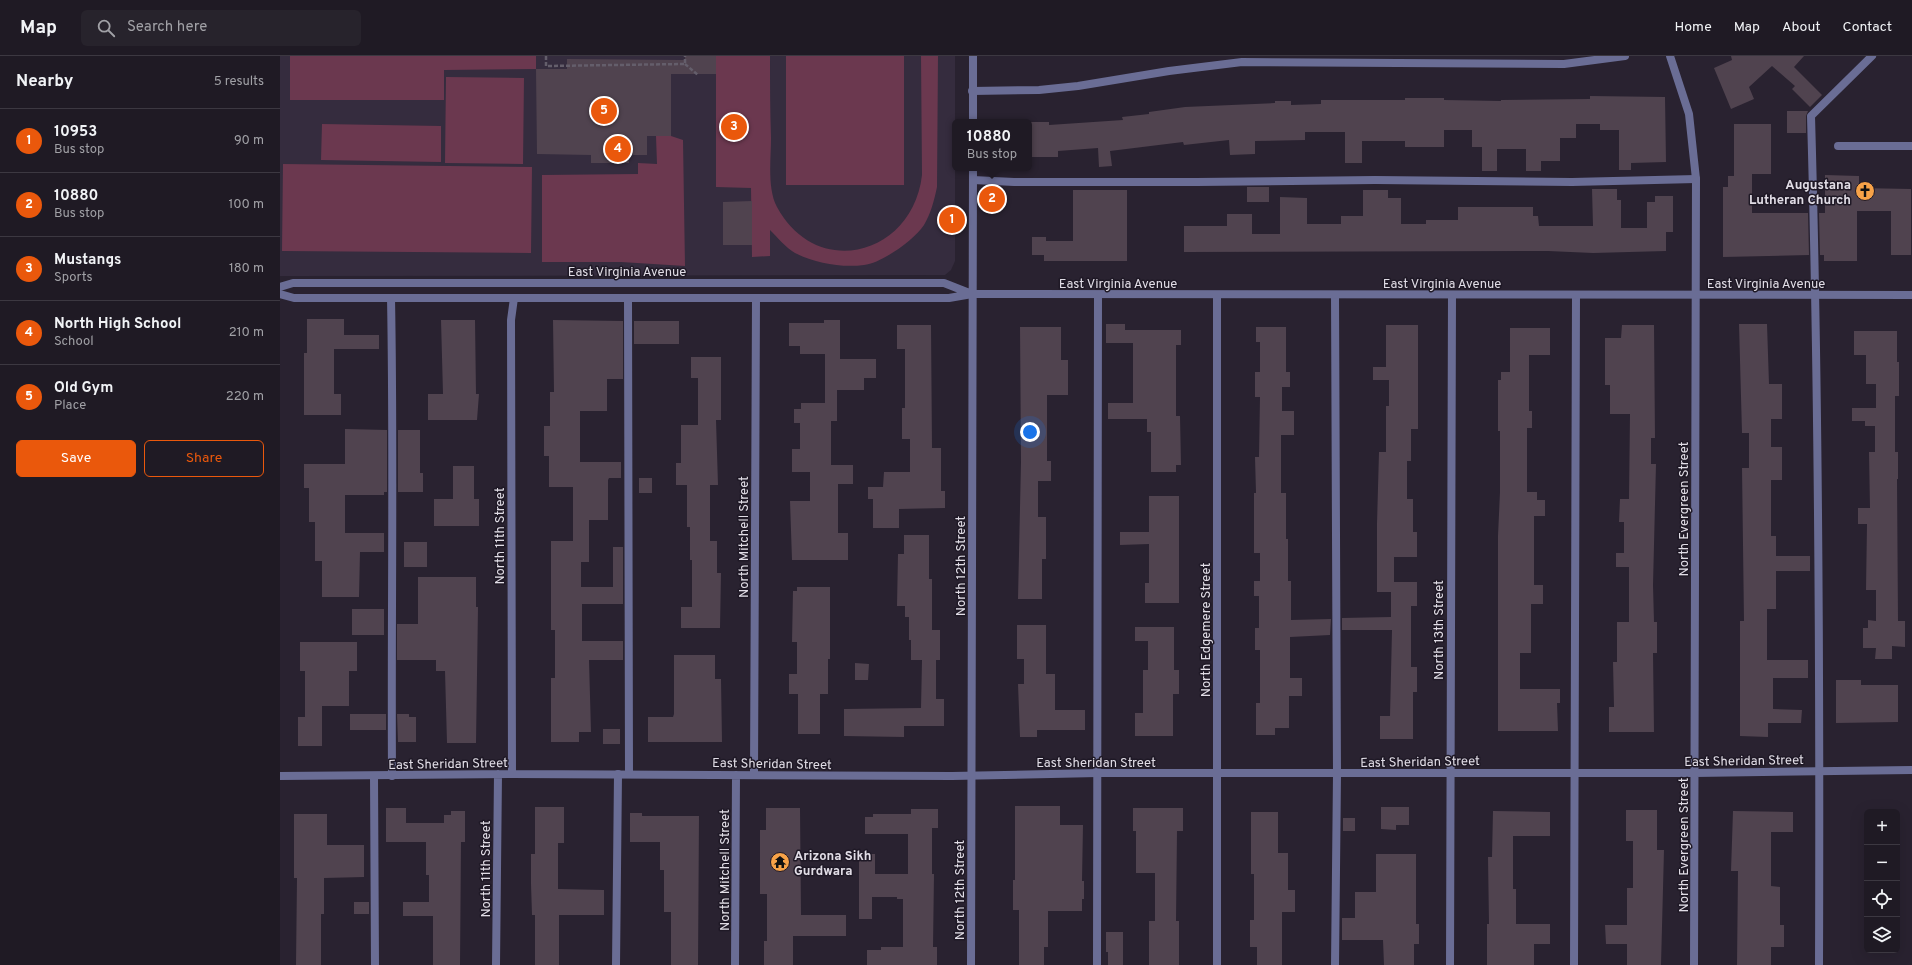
<!DOCTYPE html>
<meta charset="utf-8">
<style>
body{margin:0;font-family:Overpass,sans-serif;background:#27232c;color:#f1f3f6}
.controls{position:absolute;right:12px;bottom:12px;display:grid;overflow:hidden;border-radius:6px;box-shadow:0 4px 16px #0002}
.controls button{width:36px;height:36px;display:grid;place-items:center;padding:0;border:0;border-bottom:1px solid #3c3841;background:#1f1a24;color:#f1f3f6;font:20px sans-serif}
.you{position:absolute;left:750px;top:376px;width:14px;height:14px;margin:-10px;border:3px solid #fff;border-radius:50%;background:#1a73e8;box-shadow:0 0 0 6px #1a73e833}
.badge{display:grid;place-items:center;width:26px;height:26px;border-radius:50%;background:#ea580c;color:#fff;font-size:13px;font-weight:700}
.pin{position:absolute;translate:-50% -50%;border:2px solid #fff;box-shadow:0 1px 4px #0006}
.popup{position:absolute;left:672px;top:63px;width:80px;height:52px;box-sizing:border-box;display:grid;place-content:center;border-radius:6px;background:#1f1a24;filter:drop-shadow(0 1px 3px #0005);font-size:13px;white-space:nowrap;color:#a1a1a6}
.popup b{font-size:15px;color:#f1f3f6}
.popup::after{content:'';position:absolute;left:50%;top:100%;margin-left:-8px;border:8px solid transparent;border-top-color:#1f1a24}
.list{margin:0;padding:0;list-style:none}
h2{display:flex;justify-content:space-between;align-items:center;height:52px;margin:0;padding:0 16px;font-size:17px}
h2 small{font-size:13px;font-weight:400;color:#a1a1a6}
.list li{display:grid;grid-template-columns:26px 1fr auto;gap:12px;align-items:center;box-sizing:border-box;height:64px;padding:0 16px;border-top:1px solid #3c3841}
.list b{display:block;font-size:15px;white-space:nowrap}
.list p{margin:0;font-size:13px;white-space:nowrap;color:#a1a1a6}
.list em{font-size:13px;font-style:normal;color:#a1a1a6}
.actions{display:flex;gap:8px;padding:12px 16px}
.actions a{flex:1;padding:9px 0;border:1px solid #ea580c;border-radius:6px;text-align:center;font-size:14px;color:#ea580c}
.actions .main{background:#ea580c;color:#fff}
.icon{flex:none;width:22px;height:22px;fill:none;stroke:currentColor;stroke-width:2;stroke-linecap:round;stroke-linejoin:round}
.map{position:relative;flex:none;width:1632px;height:909px;overflow:hidden}
header{display:flex;align-items:center;gap:24px;box-sizing:border-box;height:56px;padding:0 20px;background:#1f1a24;border-bottom:1px solid #3c3841}
header strong{font-size:19px}
nav{display:flex;gap:22px;margin-inline-start:auto;font-size:14px}
.search{width:280px;height:36px;background:#27232c;display:flex;align-items:center;gap:10px;box-sizing:border-box;padding:0 14px;border-radius:6px;color:#a1a1a6;font-size:15px}
main{display:flex}
aside{flex:1;background:#1f1a24}
.map>svg:first-child{display:block}
.built{fill:#352c3e}
.green{fill:#6b384f}
.building{fill:#50434f}
.lines{fill:none;stroke-linecap:round;stroke-linejoin:round}
.path{stroke:#645e6b;stroke-width:2.5;stroke-dasharray:4 2;stroke-linecap:butt}
.service{stroke:#6a6d95;stroke-width:8}
.minor{stroke:#6a6d95;stroke-width:8}
.tertiary{stroke:#6a6d95;stroke-width:8}
.labels{text-anchor:middle;stroke-width:3;stroke-linejoin:round;paint-order:stroke}
.poi-label{font-size:13px;font-weight:bold;fill:#e1dde6;stroke:#1f1926;text-anchor:end}
.street-label{font-size:13px;fill:#e1dde6;stroke:#1f1926}
</style>
<header>
<strong>Map</strong>
<div class="search"><svg class="icon" aria-label="search" viewBox="0 0 24 24"><circle cx="10" cy="10" r="6"/><path d="M15 15l6 6"/></svg>Search here</div>
<nav><a>Home</a><a>Map</a><a>About</a><a>Contact</a></nav>
</header>
<main>
<aside>
<h2>Nearby<small>5 results</small></h2>
<ul class="list">
<li><span class="badge">1</span><div><b>10953</b><p>Bus stop</p></div><em>90 m</em></li>
<li><span class="badge">2</span><div><b>10880</b><p>Bus stop</p></div><em>100 m</em></li>
<li><span class="badge">3</span><div><b>Mustangs</b><p>Sports</p></div><em>180 m</em></li>
<li><span class="badge">4</span><div><b>North High School</b><p>School</p></div><em>210 m</em></li>
<li><span class="badge">5</span><div><b>Old Gym</b><p>Place</p></div><em>220 m</em></li>
</ul>
<div class="actions"><a class="main">Save</a><a>Share</a></div>
</aside>
<div class="map">
<svg width="1632" height="909" viewBox="0 0 1632 909">
<rect width="100%" height="100%" fill="#292230"/>
<path class="built" d="M 0,0 L 675,0 L 675,205 L 671,214 L 665,219 L 0,220 Z"/>
<path class="green" d="M 10,0 L 256,0 L 256,13 L 164,14 L 164,44 L 10,44 Z
M 436,0 L 490,0 C 490,27 490,55 491,82 C 491,103 487,132 497,151 C 537,225 633,199 642,119 L 641,0 L 658,0 L 657,131 C 654,145 651,157 644,169 C 634,184 602,207 584,209 C 561,212 535,207 515,197 C 506,192 497,181 490,174 L 490,200 L 472,201 L 471,132 L 436,131 Z
M 506,0 L 624,0 L 624,129 L 506,129 Z
M 166,21 L 244,22 L 243,108 L 165,107 Z
M 42,68 L 161,70 L 161,106 L 41,104 Z
M 376,80 L 391,80 L 403,84 L 405,210 L 341,206 L 262,206 L 262,119 L 358,118 L 358,107 L 377,108 Z
M 3,108 L 252,111 L 251,197 L 2,195 Z"/>
<path class="building" d="M 405,0 L 436,0 L 436,18 L 391,18 L 391,80 L 367,80 L 367,99 L 348,99 L 349,107 L 311,107 L 311,99 L 257,98 L 256,13 L 287,13 L 287,3 L 405,4 Z
M 1451,0 L 1524,0 L 1514,11 L 1542,39 L 1530,51 L 1512,33 L 1515,30 L 1492,10 L 1469,31 L 1474,43 L 1451,53 L 1434,12 L 1452,4 Z
M 1310,40 L 1385,41 L 1386,106 L 1351,107 L 1351,114 L 1339,114 L 1339,74 L 1320,74 L 1320,68 L 1296,68 L 1296,82 L 1280,82 L 1280,105 L 1261,105 L 1261,115 L 1246,115 L 1246,93 L 1217,93 L 1217,115 L 1202,115 L 1202,91 L 1192,91 L 1192,74 L 1164,74 L 1164,91 L 1125,91 L 1125,85 L 1082,85 L 1082,107 L 1065,107 L 1065,76 L 1025,76 L 1025,84 L 975,85 L 975,98 L 950,99 L 949,84 L 904,89 L 903,86 L 830,95 L 832,110 L 819,111 L 818,92 L 778,95 L 778,101 L 750,101 L 749,96 L 749,68 L 751,68 L 751,66 L 769,66 L 769,69 L 843,64 L 842,61 L 869,58 L 869,56 L 905,51 L 995,47 L 995,45 L 1011,45 L 1011,49 L 1041,48 L 1041,44 L 1125,44 L 1125,42 L 1164,42 L 1164,44 L 1221,45 L 1221,44 L 1310,43 Z
M 1507,55 L 1528,55 L 1526,60 L 1526,77 L 1507,77 Z
M 1454,68 L 1491,68 L 1491,118 L 1472,118 L 1472,157 L 1528,157 L 1529,199 L 1443,201 L 1443,131 L 1448,131 L 1448,120 L 1454,120 Z
M 1545,119 L 1579,120 L 1579,132 L 1631,133 L 1631,199 L 1611,199 L 1611,155 L 1577,155 L 1577,205 L 1544,205 L 1544,199 L 1540,199 L 1539,157 L 1545,157 Z
M 967,131 L 989,131 L 989,146 L 967,146 Z
M 1312,133 L 1337,133 L 1337,144 L 1341,144 L 1341,172 L 1367,172 L 1367,146 L 1375,146 L 1375,140 L 1393,140 L 1393,176 L 1386,176 L 1386,195 L 1313,197 L 1268,195 L 904,196 L 904,170 L 947,170 L 947,158 L 972,158 L 972,178 L 1000,178 L 1000,141 L 1027,142 L 1027,168 L 1061,168 L 1061,160 L 1083,160 L 1083,134 L 1108,134 L 1108,142 L 1121,142 L 1121,168 L 1146,168 L 1146,164 L 1178,164 L 1178,151 L 1253,151 L 1253,160 L 1258,160 L 1259,170 L 1313,170 Z
M 793,134 L 847,134 L 847,205 L 764,205 L 764,199 L 752,199 L 752,181 L 766,181 L 766,185 L 793,185 Z
M 472,145 L 472,189 L 443,189 L 443,146 Z
M 27,263 L 64,263 L 64,279 L 99,279 L 99,293 L 54,293 L 54,338 L 61,338 L 61,359 L 24,359 L 24,297 L 27,297 Z
M 161,264 L 195,264 L 196,338 L 199,338 L 197,364 L 148,364 L 148,338 L 163,338 Z
M 273,264 L 343,265 L 343,323 L 327,323 L 327,355 L 300,355 L 300,406 L 341,406 L 341,422 L 329,422 L 328,424 L 328,464 L 309,464 L 309,506 L 301,506 L 301,531 L 333,531 L 333,491 L 343,491 L 343,548 L 302,548 L 302,585 L 343,585 L 343,604 L 309,604 L 311,676 L 299,676 L 299,686 L 271,686 L 271,622 L 275,622 L 275,574 L 271,574 L 271,485 L 293,485 L 293,431 L 269,431 L 269,400 L 264,400 L 264,370 L 270,370 L 270,336 L 274,336 Z
M 544,264 L 560,264 L 560,303 L 596,303 L 596,322 L 584,322 L 584,334 L 557,334 L 557,365 L 551,365 L 551,409 L 573,409 L 573,428 L 558,428 L 558,477 L 568,477 L 568,504 L 512,504 L 510,445 L 530,445 L 530,416 L 512,416 L 512,393 L 520,393 L 520,367 L 514,367 L 514,353 L 521,353 L 521,347 L 545,347 L 545,298 L 520,298 L 520,290 L 509,290 L 509,267 L 544,267 Z
M 354,265 L 399,265 L 399,288 L 354,288 Z
M 826,268 L 845,268 L 845,274 L 901,274 L 901,289 L 896,289 L 896,360 L 900,360 L 901,409 L 896,409 L 896,416 L 871,416 L 871,376 L 867,376 L 867,363 L 828,363 L 828,347 L 853,347 L 853,287 L 826,287 Z
M 1459,268 L 1487,268 L 1489,328 L 1502,328 L 1502,363 L 1491,363 L 1491,391 L 1502,391 L 1502,424 L 1491,424 L 1491,480 L 1496,480 L 1496,500 L 1530,500 L 1530,515 L 1496,515 L 1496,553 L 1487,553 L 1487,604 L 1528,604 L 1528,622 L 1493,622 L 1493,653 L 1522,654 L 1521,667 L 1488,667 L 1488,681 L 1460,680 L 1460,565 L 1464,565 L 1462,412 L 1469,412 L 1469,377 L 1462,377 Z
M 617,269 L 651,269 L 652,392 L 661,392 L 661,435 L 665,435 L 665,452 L 619,453 L 619,472 L 593,472 L 593,443 L 588,443 L 588,431 L 603,431 L 604,416 L 630,416 L 630,383 L 622,383 L 622,352 L 625,352 L 625,293 L 617,293 Z
M 1106,269 L 1138,269 L 1138,373 L 1131,373 L 1131,405 L 1127,405 L 1127,443 L 1133,443 L 1133,476 L 1137,476 L 1137,501 L 1114,501 L 1114,526 L 1137,526 L 1137,550 L 1131,550 L 1131,611 L 1137,611 L 1137,636 L 1133,636 L 1133,683 L 1100,683 L 1100,660 L 1110,660 L 1112,574 L 1062,574 L 1062,562 L 1111,561 L 1111,536 L 1097,536 L 1097,468 L 1099,396 L 1106,396 L 1106,350 L 1109,350 L 1109,324 L 1093,324 L 1093,311 L 1106,311 Z
M 1342,269 L 1374,269 L 1375,382 L 1371,382 L 1371,408 L 1376,408 L 1373,529 L 1374,566 L 1377,566 L 1377,597 L 1373,597 L 1374,676 L 1329,676 L 1329,651 L 1334,651 L 1333,606 L 1337,606 L 1337,566 L 1349,566 L 1349,511 L 1336,511 L 1336,497 L 1344,497 L 1344,466 L 1339,466 L 1340,443 L 1349,443 L 1350,358 L 1330,358 L 1330,329 L 1325,329 L 1325,282 L 1341,282 Z
M 740,271 L 781,271 L 781,304 L 788,304 L 788,339 L 767,339 L 767,405 L 771,405 L 771,425 L 758,425 L 758,461 L 766,461 L 766,503 L 762,503 L 762,543 L 738,543 L 741,406 Z
M 976,271 L 1006,271 L 1006,316 L 1010,316 L 1010,331 L 1002,331 L 1002,355 L 1014,355 L 1014,379 L 1001,379 L 1001,437 L 1006,437 L 1006,483 L 1008,483 L 1008,525 L 1011,525 L 1011,564 L 1051,563 L 1050,579 L 1010,581 L 1010,622 L 1022,622 L 1022,640 L 1009,640 L 1009,672 L 995,672 L 995,679 L 976,679 L 976,647 L 980,647 L 980,594 L 975,594 L 975,572 L 979,572 L 979,540 L 974,540 L 974,525 L 980,525 L 980,497 L 974,497 L 974,437 L 976,437 L 975,401 L 979,401 L 980,341 L 975,341 L 975,316 L 980,316 L 980,286 L 976,286 Z
M 1230,272 L 1270,272 L 1270,299 L 1249,299 L 1249,355 L 1252,355 L 1252,372 L 1247,372 L 1247,436 L 1257,436 L 1257,444 L 1265,444 L 1265,460 L 1254,460 L 1254,529 L 1263,529 L 1263,548 L 1251,548 L 1251,597 L 1240,597 L 1240,633 L 1280,633 L 1280,647 L 1277,647 L 1278,675 L 1218,675 L 1218,480 L 1220,436 L 1220,375 L 1218,375 L 1218,324 L 1221,324 L 1221,316 L 1230,316 Z
M 1574,275 L 1617,275 L 1617,306 L 1619,306 L 1619,340 L 1615,340 L 1615,396 L 1618,396 L 1618,423 L 1617,423 L 1618,565 L 1625,565 L 1625,591 L 1612,590 L 1612,603 L 1595,603 L 1596,592 L 1583,592 L 1583,572 L 1588,572 L 1588,564 L 1596,565 L 1596,534 L 1586,534 L 1587,468 L 1578,468 L 1578,452 L 1590,452 L 1589,396 L 1595,396 L 1595,370 L 1585,370 L 1585,365 L 1572,365 L 1572,352 L 1596,352 L 1596,328 L 1586,328 L 1586,299 L 1574,299 Z
M 411,301 L 441,301 L 441,364 L 436,364 L 438,429 L 430,429 L 430,485 L 437,485 L 437,517 L 441,517 L 440,572 L 401,572 L 401,551 L 412,551 L 412,504 L 410,504 L 410,471 L 407,471 L 407,429 L 396,429 L 396,407 L 401,407 L 401,369 L 418,369 L 418,322 L 411,322 Z
M 65,373 L 107,374 L 107,436 L 104,436 L 104,439 L 65,439 L 65,477 L 104,477 L 104,496 L 80,496 L 79,541 L 42,541 L 42,505 L 35,505 L 35,466 L 29,466 L 29,432 L 24,432 L 24,408 L 65,408 Z
M 118,374 L 140,374 L 140,417 L 143,417 L 143,436 L 118,436 Z
M 173,410 L 194,410 L 194,443 L 199,443 L 199,470 L 154,470 L 154,443 L 173,443 Z
M 359,422 L 372,422 L 372,437 L 359,437 Z
M 869,440 L 899,440 L 899,547 L 865,547 L 865,527 L 869,527 L 869,488 L 840,489 L 840,476 L 869,476 Z
M 624,479 L 649,479 L 649,523 L 652,523 L 652,574 L 660,574 L 660,604 L 656,604 L 656,643 L 664,643 L 664,670 L 624,670 L 624,681 L 564,680 L 564,653 L 641,652 L 642,604 L 631,604 L 631,584 L 629,584 L 629,561 L 625,561 L 625,550 L 617,550 L 618,498 L 624,498 Z
M 124,486 L 147,486 L 147,511 L 124,511 Z
M 138,521 L 196,521 L 196,551 L 198,551 L 196,687 L 167,687 L 165,615 L 156,615 L 156,604 L 117,604 L 117,568 L 138,568 Z
M 517,531 L 550,531 L 550,603 L 548,603 L 548,638 L 540,638 L 540,678 L 518,678 L 518,638 L 509,638 L 509,618 L 517,618 L 517,586 L 512,586 L 513,535 L 517,535 Z
M 72,553 L 104,553 L 104,579 L 72,579 Z
M 737,569 L 766,569 L 766,618 L 775,618 L 775,654 L 805,654 L 805,674 L 757,674 L 757,681 L 740,681 L 738,628 L 744,628 L 744,603 L 737,603 Z
M 855,571 L 894,571 L 894,614 L 899,614 L 899,638 L 893,638 L 893,680 L 855,680 L 855,657 L 863,657 L 863,614 L 868,614 L 868,585 L 855,585 Z
M 20,586 L 77,586 L 77,615 L 69,615 L 69,650 L 42,650 L 42,690 L 18,690 L 18,661 L 25,661 L 25,615 L 20,615 Z
M 394,599 L 435,599 L 435,623 L 441,623 L 442,686 L 368,686 L 368,661 L 393,661 L 394,658 Z
M 575,607 L 589,608 L 588,624 L 575,624 Z
M 1556,624 L 1581,624 L 1581,629 L 1618,629 L 1618,666 L 1556,667 Z
M 70,658 L 106,658 L 106,674 L 70,674 Z
M 117,658 L 129,658 L 129,661 L 136,661 L 136,686 L 118,686 Z
M 323,673 L 340,673 L 340,688 L 323,688 Z
M 735,750 L 780,750 L 780,769 L 803,769 L 802,825 L 804,825 L 804,843 L 802,843 L 802,855 L 768,855 L 768,891 L 764,891 L 764,909 L 739,909 L 739,854 L 733,854 L 733,824 L 735,824 Z
M 255,751 L 284,751 L 284,787 L 278,787 L 278,833 L 324,834 L 324,859 L 279,859 L 279,909 L 255,909 L 255,859 L 252,859 L 251,828 L 251,798 L 255,798 Z
M 1101,751 L 1129,751 L 1129,769 L 1116,769 L 1116,774 L 1101,773 Z
M 106,752 L 126,752 L 126,767 L 164,767 L 164,759 L 171,759 L 171,755 L 185,755 L 185,786 L 181,786 L 180,909 L 153,909 L 153,860 L 123,860 L 123,846 L 149,846 L 149,819 L 146,819 L 146,786 L 106,786 Z
M 486,752 L 520,752 L 521,859 L 566,859 L 566,880 L 513,880 L 513,909 L 484,909 L 484,885 L 487,885 L 487,838 L 480,838 L 480,774 L 486,774 Z
M 853,752 L 903,752 L 903,775 L 897,775 L 896,865 L 899,865 L 899,909 L 869,909 L 869,865 L 875,865 L 875,817 L 856,817 L 856,775 L 853,775 Z
M 631,753 L 658,753 L 658,772 L 652,772 L 652,818 L 654,818 L 653,891 L 657,891 L 657,909 L 587,909 L 587,894 L 601,894 L 601,891 L 623,891 L 623,843 L 617,843 L 617,841 L 592,841 L 592,863 L 579,863 L 579,798 L 595,798 L 595,818 L 628,818 L 628,778 L 585,778 L 585,761 L 593,761 L 593,758 L 631,758 Z
M 1346,754 L 1377,754 L 1377,794 L 1384,794 L 1381,909 L 1347,909 L 1347,888 L 1326,888 L 1325,869 L 1347,869 L 1347,832 L 1353,832 L 1353,785 L 1346,785 Z
M 1213,755 L 1270,756 L 1270,780 L 1233,780 L 1233,833 L 1236,833 L 1236,868 L 1270,868 L 1270,888 L 1254,888 L 1254,909 L 1207,909 L 1207,868 L 1209,868 L 1208,801 L 1212,801 Z
M 1453,755 L 1513,756 L 1513,776 L 1491,776 L 1491,830 L 1500,831 L 1500,869 L 1504,869 L 1504,891 L 1491,891 L 1491,909 L 1457,909 L 1458,815 L 1451,815 Z
M 971,756 L 998,756 L 998,797 L 1008,797 L 1008,834 L 1015,834 L 1015,856 L 1002,856 L 1002,909 L 977,909 L 977,891 L 970,891 L 970,864 L 974,864 L 974,818 L 971,818 Z
M 350,757 L 362,757 L 362,760 L 419,760 L 418,909 L 391,909 L 391,856 L 384,856 L 384,814 L 380,814 L 380,786 L 350,786 Z
M 14,758 L 47,758 L 47,789 L 84,789 L 84,821 L 44,822 L 44,858 L 41,858 L 41,909 L 16,909 L 17,822 L 14,822 Z
M 1063,762 L 1075,762 L 1075,775 L 1063,775 Z
M 1096,798 L 1136,798 L 1136,868 L 1139,868 L 1139,888 L 1134,888 L 1134,909 L 1104,909 L 1103,884 L 1062,884 L 1062,862 L 1075,862 L 1075,836 L 1096,836 Z
M 74,846 L 89,846 L 89,858 L 74,858 Z
M 826,876 L 843,876 L 843,909 L 828,909 L 828,896 L 826,896 Z"/>
<g class="lines">
<path class="path" d="M 266,0 L 266,10 L 405,8 L 405,0
M 405,8 L 418,19"/>
<path class="service" d="M 1558,90 L 1632,90
M 693,124 L 734,126 L 916,126 L 1095,124 L 1292,126 L 1416,123
M 1055,239 L 1057,718 L 1055,909
M 111,242 C 114,401 111,561 112,720
M 348,243 L 349,718
M 94,720 L 95,909
M 336,909 L 338,718
M 817,909 L 818,239
M 1294,909 L 1296,239
M 1539,909 C 1540,626 1539,343 1531,60 L 1592,0"/>
<path class="minor" d="M 1390,0 L 1409,58 L 1416,123 L 1414,909
M 692,35 L 759,34 L 798,30 L 889,15 L 962,6 L 1284,8 L 1345,0
M 232,718 L 231,264 L 234,242
M 474,719 L 476,243
M 0,720 L 232,718 L 672,720 L 818,717 L 1415,717 L 1632,714
M 216,909 L 218,718
M 455,909 L 456,719
M 937,909 L 937,239
M 1170,909 L 1172,239"/>
<path class="tertiary" d="M 693,66 L 693,0
M 0,231 L 13,227 L 664,227 L 692,238
M 0,238 L 14,242 L 669,242 L 692,238 L 1632,239
M 691,909 L 693,112"/>
</g>
<defs>
<g id="church-disc" transform="scale(1)"><circle r="9.5" fill="#f7a248" stroke="#1f1926"/><path d="M-1.2-6h2.4v3.5h3.3v2.4h-3.3V6h-2.4V-.1h-3.3v-2.4h3.3Z" fill="#111"/></g>
<g id="temple-disc" transform="scale(1)"><circle r="9.5" fill="#f7a248" stroke="#1f1926"/><path d="M0-6L5-2H3V0L6.5 2.5H4V6H1.5V3h-3V6H-4V2.5H-6.5L-3 0V-2H-5Z" fill="#111"/></g>
</defs>
<g fill-rule="evenodd">
<use href="#church-disc" x="1585" y="135"/>
<use href="#temple-disc" x="500" y="806"/>
</g>
<g class="labels">
<g class="poi-label">
<text x="1571" y="133">Augustana<tspan x="1571" dy="15">Lutheran Church</tspan></text>
<text x="514" y="804" text-anchor="start">Arizona Sikh<tspan x="514" dy="15">Gurdwara</tspan></text>
</g>
<g class="street-label">
<text x="347" y="220">East Virginia Avenue</text>
<text x="838" y="232">East Virginia Avenue</text>
<text x="1162" y="232">East Virginia Avenue</text>
<text x="1486" y="232">East Virginia Avenue</text>
<text transform="translate(1403 453) rotate(-90)" y="5">North Evergreen Street</text>
<text transform="translate(219 480) rotate(-90)" y="5">North 11th Street</text>
<text transform="translate(463 481) rotate(-90)" y="5">North Mitchell Street</text>
<text transform="translate(680 510) rotate(-90)" y="5">North 12th Street</text>
<text transform="translate(925 574) rotate(-90)" y="5">North Edgemere Street</text>
<text transform="translate(1158 574) rotate(-90)" y="5">North 13th Street</text>
<text transform="translate(1464 704) rotate(-1)" y="5">East Sheridan Street</text>
<text transform="translate(1140 705) rotate(-1)" y="5">East Sheridan Street</text>
<text x="816" y="711">East Sheridan Street</text>
<text transform="translate(168 707) rotate(-1)" y="5">East Sheridan Street</text>
<text transform="translate(492 707) rotate(1)" y="5">East Sheridan Street</text>
<text transform="translate(1403 789) rotate(-90)" y="5">North Evergreen Street</text>
<text transform="translate(205 813) rotate(-90)" y="5">North 11th Street</text>
<text transform="translate(444 814) rotate(-90)" y="5">North Mitchell Street</text>
<text transform="translate(679 834) rotate(-90)" y="5">North 12th Street</text>
</g>
</g>
</svg>
<div class="controls">
<button>+</button>
<button>−</button>
<button><svg class="icon" aria-label="locate" viewBox="0 0 24 24"><circle cx="12" cy="12" r="6"/><path d="M12 2v4M12 18v4M2 12h4M18 12h4"/></svg></button>
<button><svg class="icon" aria-label="layers" viewBox="0 0 24 24"><path d="M12 4l9 5-9 5-9-5zM3 14l9 5 9-5"/></svg></button>
</div>
<div class="you"></div>
<div class="pin badge" style="left:672px;top:164px">1</div>
<div class="pin badge" style="left:712px;top:143px">2</div>
<div class="popup"><b>10880</b>Bus stop</div>
<div class="pin badge" style="left:454px;top:71px">3</div>
<div class="pin badge" style="left:338px;top:93px">4</div>
<div class="pin badge" style="left:324px;top:55px">5</div>
</div>
</main>
